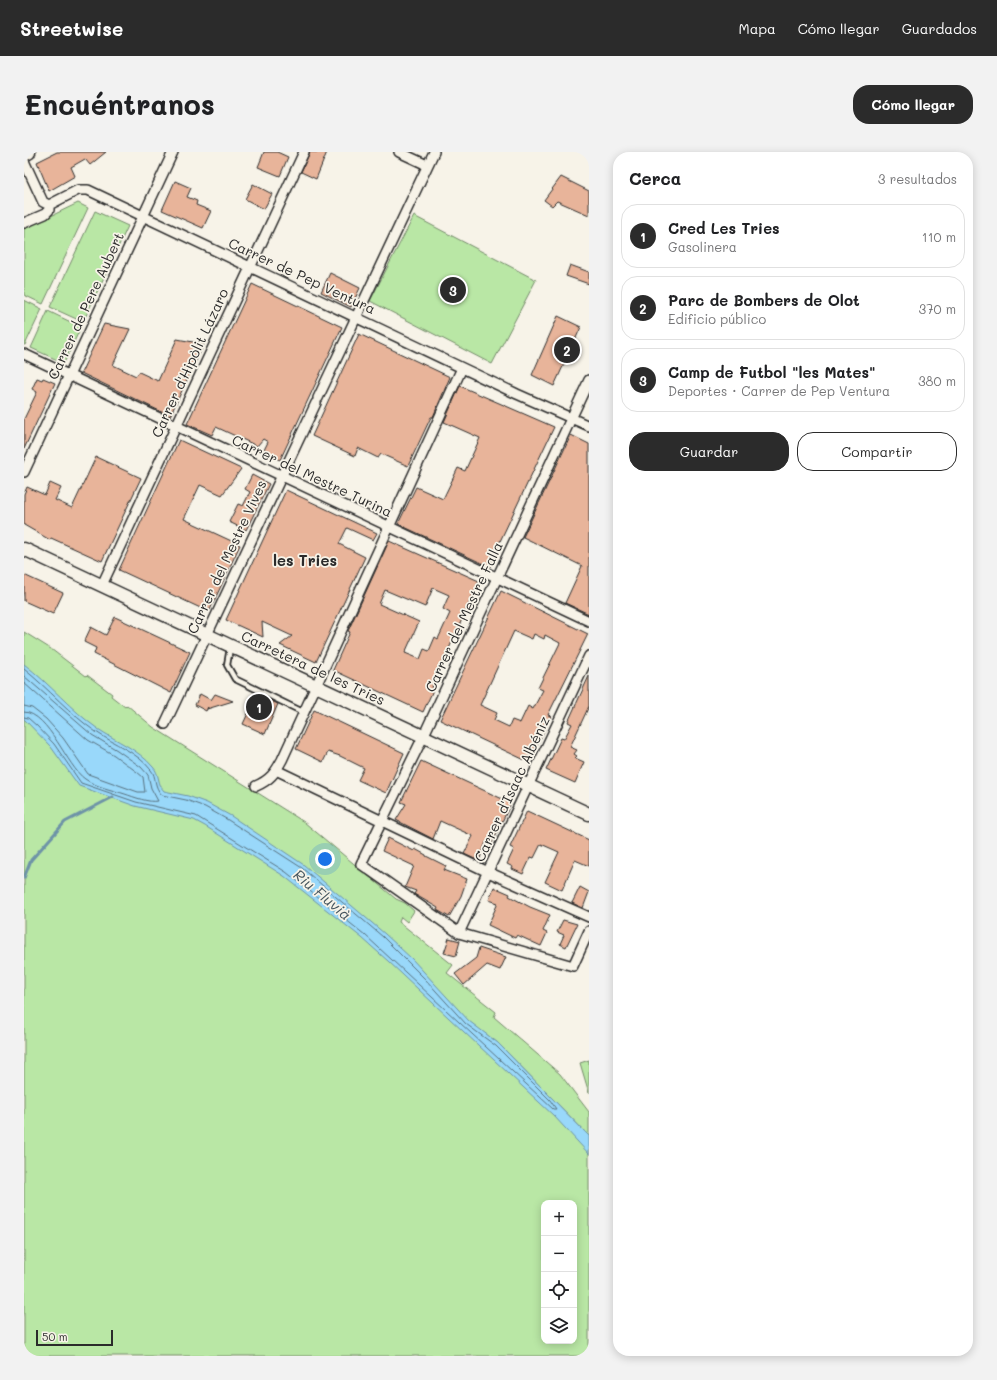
<!DOCTYPE html>
<html lang="es">
<meta charset="utf-8">
<style>
body{margin:0;font-family:Mali,sans-serif;background:#f2f2f2;color:#202124}
.controls{position:absolute;right:12px;bottom:12px;display:grid;overflow:hidden;border-radius:8px;box-shadow:0 2px 10px #0003}
.controls button{width:36px;height:36px;display:grid;place-items:center;padding:0;border:0;border-bottom:1px solid #e0e0e0;background:#fff;color:#202124;font:20px sans-serif}
.scale{position:absolute;left:12px;bottom:10px;width:77px;box-sizing:border-box;padding-left:4px;border:2px solid #2b2b2b;border-top:0;font-size:11px;line-height:14px;white-space:nowrap;color:#2b2b2b;-webkit-text-stroke:3px #f7f3e8;paint-order:stroke}
.you{position:absolute;left:301px;top:707px;width:14px;height:14px;margin:-10px;border:3px solid #fff;border-radius:50%;background:#1a73e8;box-shadow:0 0 0 6px #1a73e833}
.badge{display:grid;place-items:center;width:26px;height:26px;border-radius:50%;background:#2b2b2b;color:#fff;font-size:13px;font-weight:700}
.pin{position:absolute;translate:-50% -50%;border:2px solid #fff;box-shadow:0 1px 4px #0006}
.list{margin:0;padding:0;list-style:none}
h2{display:flex;justify-content:space-between;align-items:center;height:52px;margin:0;padding:0 16px;font-size:17px}
h2 small{font-size:13px;font-weight:400;color:#757577}
.list li{display:grid;grid-template-columns:26px 1fr auto;gap:12px;align-items:center;box-sizing:border-box;height:64px;margin:0 8px 8px;padding:0 8px;border:1px solid #e0e0e0;border-radius:16px}
.list b{display:block;font-size:15px;white-space:nowrap}
.list p{margin:0;font-size:13px;white-space:nowrap;color:#757577}
.list em{font-size:13px;font-style:normal;color:#757577}
.actions{display:flex;gap:8px;padding:12px 16px}
.actions a{flex:1;padding:9px 0;border:1px solid #2b2b2b;border-radius:16px;text-align:center;font-size:14px;color:#2b2b2b}
.actions .main{background:#2b2b2b;color:#fff}
.icon{flex:none;width:22px;height:22px;fill:none;stroke:currentColor;stroke-width:2;stroke-linecap:round;stroke-linejoin:round}
.map{position:relative;flex:none;width:565px;height:1204px;overflow:hidden;border-radius:16px}
header{display:flex;align-items:center;gap:24px;box-sizing:border-box;height:56px;padding:0 20px;background:#2b2b2b;color:#fff}
header strong{font-size:19px}
nav{display:flex;gap:22px;margin-inline-start:auto;font-size:14px}
.intro{display:flex;align-items:center;justify-content:space-between;box-sizing:border-box;height:96px;padding:0 24px}
h1{margin:0;font-size:28px}
.button{padding:10px 18px;border-radius:16px;background:#2b2b2b;color:#fff;font-size:14px;font-weight:700}
main{display:flex;gap:24px;padding:0 24px}
aside{flex:1;background:#fff;border-radius:16px;box-shadow:0 2px 10px #0003}
.map>svg:first-child{display:block}
.green{fill:#b9e7a5;stroke:#728968;fill-rule:evenodd}
.water{fill:#99d8fa;stroke:#6d93a7}
.lines{fill:none;stroke-linecap:round;stroke-linejoin:round}
.shore{stroke:#57707e;stroke-width:1}
.stream{stroke:#6d93a7;stroke-width:3}
.building{fill:#e8b49a;stroke:#2b2b2b;fill-rule:evenodd}
.lane-casing{stroke:#2b2b2b;stroke-width:8}
.street-casing{stroke:#2b2b2b;stroke-width:12}
.secondary-casing{stroke:#2b2b2b;stroke-width:15}
.primary-casing{stroke:#2b2b2b;stroke-width:17}
.lane{stroke:#f7f3e8;stroke-width:4.5}
.street{stroke:#f7f3e8;stroke-width:9}
.secondary{stroke:#f7f3e8;stroke-width:12}
.primary{stroke:#f7f3e8;stroke-width:14}
.labels{text-anchor:middle;stroke-width:3.5;stroke-linejoin:round;paint-order:stroke}
.street-label{font-size:14px;fill:#2b2b2b;stroke:#f7f3e8}
.neighbourhood-label{font-size:15px;font-weight:bold;fill:#2b2b2b;stroke:#f7f3e8}
.water-label{font-size:15px;font-style:italic;fill:#46565f;stroke:#f7f3e8}
</style>
<header>
<strong>Streetwise</strong>
<nav><a>Mapa</a><a>Cómo llegar</a><a>Guardados</a></nav>
</header>
<div class="intro"><h1>Encuéntranos</h1><a class="button">Cómo llegar</a></div>
<main>
<div class="map">
<svg width="565" height="1204" viewBox="0 0 565 1204">
<rect width="100%" height="100%" fill="#f7f3e8"/>
<filter id="ink" filterUnits="userSpaceOnUse"><feTurbulence type="fractalNoise" baseFrequency=".025" numOctaves="2"/><feDisplacementMap in="SourceGraphic" scale="8" xChannelSelector="R" yChannelSelector="G"/><feConvolveMatrix kernelMatrix="1 2 1 2 8 2 1 2 1" color-interpolation-filters="sRGB"/></filter>
<g filter="url(#ink)">
<path class="green" d="M 54,51 L 64,56 L 19,152 L 0,143 L 0,77 Z
M 71,59 L 104,74 L 59,170 L 26,155 Z
M 390,64 L 512,128 L 468,212 L 346,149 Z
M 0,148 L 18,157 L 1,193 L 0,193 Z
M 24,159 L 57,175 L 40,211 L 7,196 Z
M 0,480 L 27,497 L 62,524 L 63,523 L 88,542 L 87,544 L 101,555 L 103,553 L 129,575 L 280,670 L 372,747 L 381,751 L 390,759 L 383,770 L 377,765 L 375,770 L 429,813 L 423,821 L 472,860 L 470,865 L 536,922 L 565,960 L 565,984 L 474,891 L 463,883 L 565,997 L 565,1204 L 0,1204 ZM 520,1051 L 550,1051 L 550,1189 L 520,1189 Z
M 565,908 L 565,941 L 556,911 Z"/>
<path class="water" d="M 0,512 C 26,532 47,558 74,577 C 92,589 114,597 129,615 C 136,622 133,632 140,639 L 164,644 L 183,651 L 207,664 L 280,713 L 361,782 L 388,807 L 445,869 L 474,891 L 565,984 L 565,1002 L 530,964 L 364,809 L 338,786 L 260,724 L 181,674 L 170,668 L 111,654 L 55,634 L 27,595 L 0,567 Z"/>
<g class="lines">
<path class="shore" d="M 0,517 C 25,537 46,562 72,580 C 90,592 113,600 127,618 C 133,625 129,634 138,643 L 162,648 L 181,655 L 204,668 L 278,716 L 359,785 L 402,828 L 442,872 L 472,894 L 526,948 L 532,957 L 529,957 L 341,783 L 262,720 L 172,664 L 112,650 L 57,631 L 30,592 L 13,574 L 4,566 L 0,565
M 0,524 L 68,583 L 93,598 L 117,615 L 124,623 L 127,636 L 134,649 C 125,651 110,645 101,642 C 89,638 72,635 61,627 C 43,615 25,561 0,560
M 0,531 L 64,588 L 90,603 L 113,620 L 119,625 L 121,640 L 114,640 L 64,622 L 39,586 L 22,567 L 8,556 L 0,554"/>
<path class="stream" d="M 0,726 L 7,708 L 41,670 L 89,645"/>
</g>
<path class="building" d="M 33,0 L 82,0 L 66,13 L 61,7 L 47,15 L 51,24 L 25,39 L 13,10 Z
M 240,0 L 253,0 L 264,5 L 256,24 L 234,15 Z
M 286,0 L 303,0 L 292,27 L 277,20 Z
M 537,25 L 565,39 L 565,63 L 533,49 L 528,54 L 520,48 Z
M 151,29 L 167,36 L 163,45 L 173,49 L 172,53 L 187,59 L 179,76 L 138,58 Z
M 229,32 L 248,42 L 240,57 L 221,47 Z
M 546,113 L 565,120 L 565,132 L 542,124 Z
M 306,121 L 336,136 L 327,155 L 297,140 Z
M 228,132 L 318,175 L 256,308 L 246,304 L 247,301 L 240,298 L 244,290 L 239,287 L 233,294 L 192,275 L 188,283 L 163,272 Z
M 534,164 L 557,175 L 530,234 L 508,223 Z
M 80,172 L 106,177 L 89,213 L 112,224 L 115,220 L 134,229 L 153,187 L 180,192 L 146,264 L 57,221 Z
M 335,182 L 426,225 L 409,265 L 407,265 L 384,314 L 357,302 L 354,306 L 334,296 L 331,304 L 288,284 Z
M 13,226 L 18,228 L 19,226 L 31,231 L 0,297 L 0,267 L 13,240 L 8,237 Z
M 436,234 L 530,275 L 470,402 L 466,415 L 374,372 L 392,335 L 419,347 L 434,316 L 441,319 L 456,286 L 420,270 Z
M 547,283 L 565,292 L 565,462 L 541,451 L 558,414 L 499,385 Z
M 155,288 L 217,317 L 198,343 L 176,333 L 160,367 L 216,393 L 185,460 L 95,418 Z
M 72,305 L 117,326 L 78,409 L 27,386 L 26,388 L 0,373 L 0,342 L 3,335 L 21,343 L 26,331 L 37,336 L 31,348 L 48,356 Z
M 228,323 L 245,332 L 222,378 L 205,370 L 214,352 L 219,354 L 226,340 L 221,337 Z
M 262,338 L 353,381 L 349,388 L 323,376 L 315,392 L 341,405 L 292,510 L 256,493 L 268,484 L 238,470 L 239,485 L 202,468 Z
M 365,389 L 455,429 L 408,535 L 410,536 L 399,560 L 309,518 L 326,480 L 324,479 ZM 409,436 L 425,443 L 419,457 L 426,461 L 414,487 L 411,485 L 405,499 L 400,497 L 396,507 L 381,501 L 395,470 L 355,452 L 361,438 L 401,455 Z
M 0,423 L 39,441 L 29,462 L 0,449 Z
M 477,439 L 564,482 L 524,563 L 527,564 L 505,610 L 416,568 ZM 490,479 L 508,487 L 510,482 L 520,487 L 521,483 L 536,491 L 514,536 L 519,538 L 509,557 L 504,554 L 496,571 L 488,568 L 485,575 L 470,568 L 473,561 L 456,553 Z
M 91,465 L 166,500 L 147,541 L 70,502 L 72,496 L 60,490 L 67,475 L 82,483 Z
M 565,524 L 565,554 L 546,595 L 553,598 L 550,602 L 553,604 L 551,606 L 560,610 L 551,631 L 522,618 L 537,586 L 540,587 L 548,572 L 544,570 Z
M 176,542 L 187,548 L 191,542 L 209,549 L 183,557 L 184,555 L 182,559 L 171,553 Z
M 233,542 L 254,552 L 241,582 L 219,572 Z
M 290,558 L 380,601 L 362,641 L 334,628 L 340,616 L 316,604 L 304,600 L 299,610 L 272,597 Z
M 397,609 L 487,651 L 467,693 L 462,690 L 455,709 L 440,702 L 449,684 L 416,669 L 409,687 L 372,668 L 382,652 L 377,650 Z
M 503,659 L 565,688 L 565,714 L 551,708 L 538,738 L 521,730 L 535,700 L 517,692 L 510,706 L 507,705 L 499,722 L 488,717 L 489,715 L 483,712 L 490,697 L 486,695 Z
M 364,686 L 390,699 L 391,697 L 402,703 L 402,704 L 422,714 L 420,718 L 443,727 L 437,744 L 425,765 L 413,758 L 414,756 L 390,742 L 392,739 L 381,735 L 390,714 L 358,699 Z
M 470,735 L 486,742 L 485,744 L 506,755 L 526,763 L 519,779 L 523,781 L 517,794 L 493,783 L 491,786 L 464,773 L 474,751 L 465,748 Z
M 556,735 L 565,740 L 559,756 L 548,751 Z
M 539,768 L 553,772 L 542,795 L 536,792 L 540,783 L 533,780 Z
M 425,786 L 436,789 L 432,804 L 420,801 Z
M 455,796 L 482,805 L 476,818 L 463,813 L 440,833 L 431,822 L 452,806 Z"/>
<g class="lines">
<g class="lane-casing">
<path id="lane" d="M 206,496 L 203,513 L 211,527 L 279,560"/>
</g>
<g class="street-casing">
<path id="street" d="M 375,0 L 403,13
M 0,9 L 19,50 L 25,53 L 54,38 L 64,38 L 493,242 L 565,274
M 0,71 L 21,62 L 25,58 L 25,53
M 0,202 L 565,469
M 565,228 L 399,585 L 337,712 L 435,781 L 549,814 L 565,779
M 294,246 L 410,0
M 0,320 L 149,0
M 78,433 L 280,0
M 141,572 L 292,251
M 252,618 L 464,720 L 565,765
M 232,634 C 246,628 251,621 258,608 L 438,216
M 435,781 L 565,504"/>
</g>
<g class="secondary-casing">
<path id="secondary" d="M 0,397 L 565,662"/>
</g>
<g class="primary-casing">
<path id="primary" d="M 0,2 L 4,0"/>
</g>
<use href="#lane" class="lane"/>
<use href="#street" class="street"/>
<use href="#secondary" class="secondary"/>
<use href="#primary" class="primary"/>
</g>
</g>
<g class="labels">
<g class="street-label">
<text transform="translate(278 124) rotate(25)" y="5">Carrer de Pep Ventura</text>
<text transform="translate(62 154) rotate(-65)" y="5">Carrer de Pere Aubert</text>
<text transform="translate(166 211) rotate(-65)" y="5">Carrer d'Hipòlit Lázaro</text>
<text transform="translate(288 324) rotate(25)" y="5">Carrer del Mestre Turina</text>
<text transform="translate(203 405) rotate(-65)" y="5">Carrer del Mestre Vives</text>
<text transform="translate(440 465) rotate(-65)" y="5">Carrer del Mestre Falla</text>
<text transform="translate(289 516) rotate(25)" y="5">Carretera de les Tries</text>
<text transform="translate(488 637) rotate(-65)" y="5">Carrer d'Isaac Albéniz</text>
</g>
<g class="neighbourhood-label">
<text x="281" y="414">les Tries</text>
</g>
<g class="water-label">
<text transform="translate(298 743) rotate(40)" y="5">Riu Fluvià</text>
</g>
</g>
</svg>
<div class="controls">
<button>+</button>
<button>−</button>
<button><svg class="icon" aria-label="locate" viewBox="0 0 24 24"><circle cx="12" cy="12" r="6"/><path d="M12 2v4M12 18v4M2 12h4M18 12h4"/></svg></button>
<button><svg class="icon" aria-label="layers" viewBox="0 0 24 24"><path d="M12 4l9 5-9 5-9-5zM3 14l9 5 9-5"/></svg></button>
</div>
<div class="scale">50 m</div>
<div class="you"></div>
<div class="pin badge" style="left:235px;top:555px">1</div>
<div class="pin badge" style="left:543px;top:198px">2</div>
<div class="pin badge" style="left:429px;top:138px">3</div>
</div>
<aside>
<h2>Cerca<small>3 resultados</small></h2>
<ul class="list">
<li><span class="badge">1</span><div><b>Cred Les Tries</b><p>Gasolinera</p></div><em>110 m</em></li>
<li><span class="badge">2</span><div><b>Parc de Bombers de Olot</b><p>Edificio público</p></div><em>370 m</em></li>
<li><span class="badge">3</span><div><b>Camp de Futbol &quot;les Mates&quot;</b><p>Deportes · Carrer de Pep Ventura</p></div><em>380 m</em></li>
</ul>
<div class="actions"><a class="main">Guardar</a><a>Compartir</a></div>
</aside>
</main>
